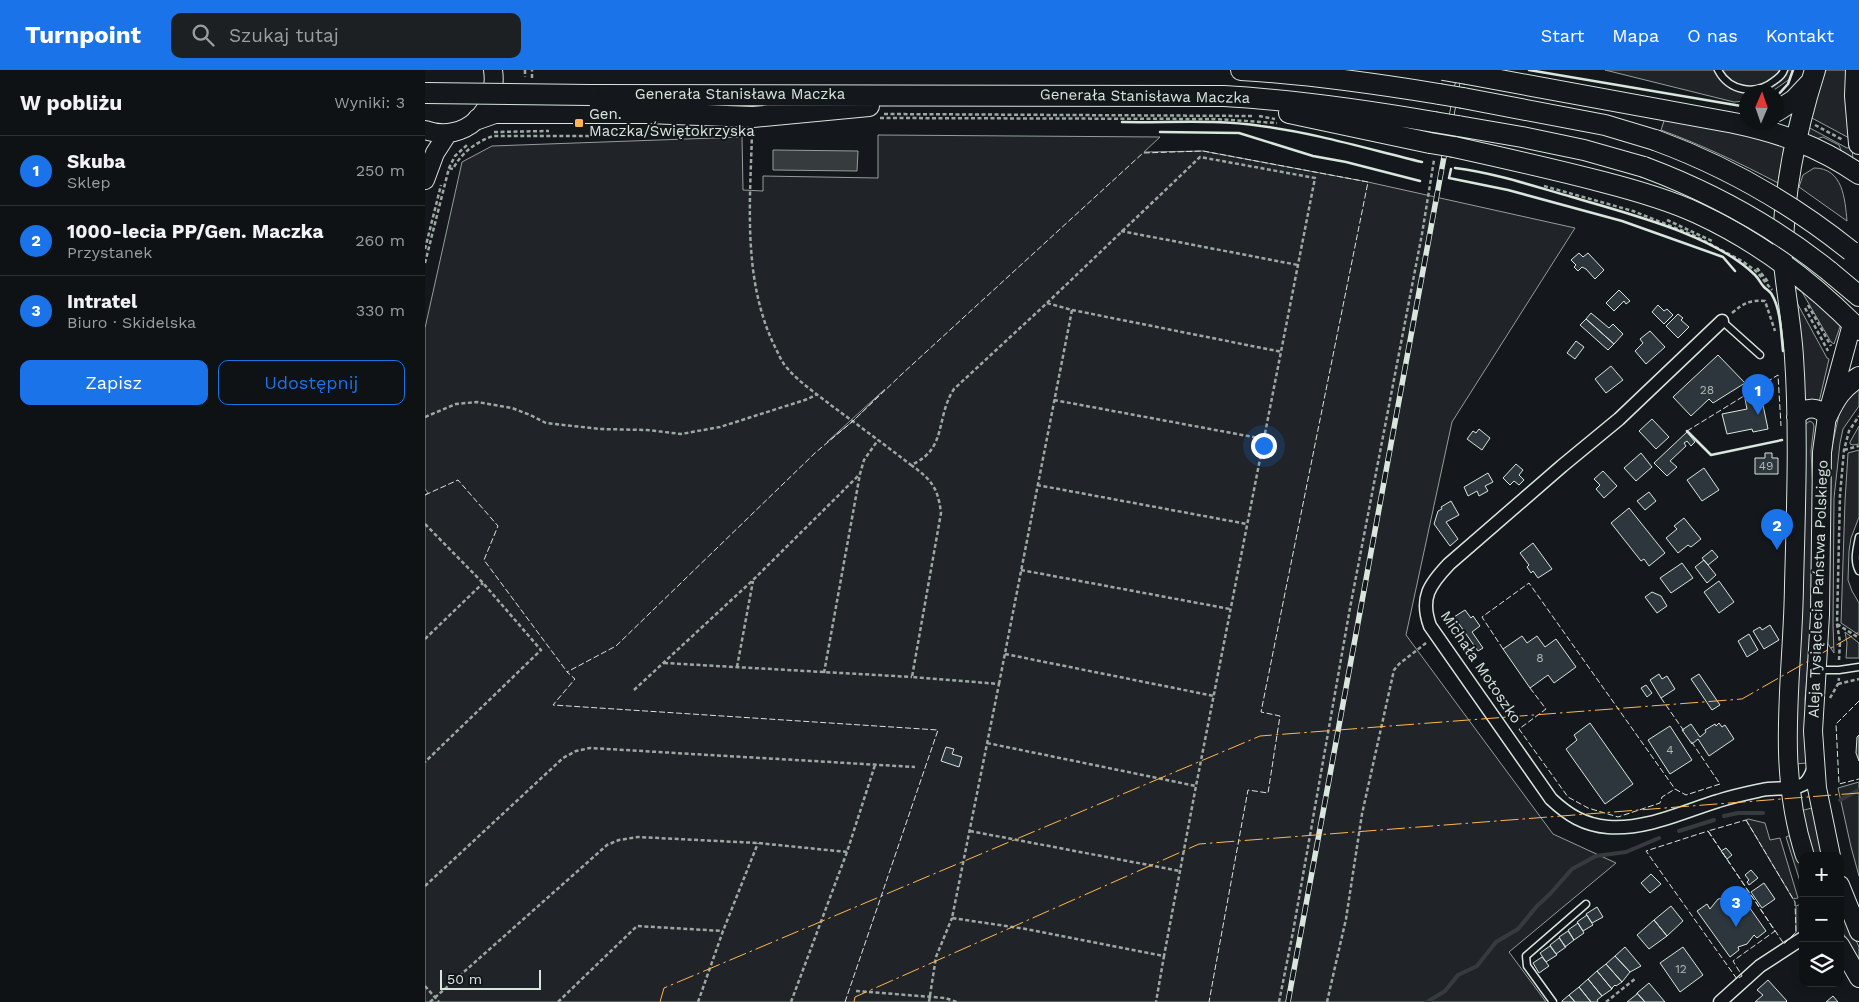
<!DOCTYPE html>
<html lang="pl">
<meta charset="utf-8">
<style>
body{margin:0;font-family:"Work Sans",sans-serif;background:#1d2022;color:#f1f3f6}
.controls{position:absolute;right:15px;bottom:15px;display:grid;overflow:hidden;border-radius:10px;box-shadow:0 2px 8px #0003}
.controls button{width:45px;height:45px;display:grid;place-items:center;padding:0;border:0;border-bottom:1px solid #2f3234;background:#0f1215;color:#f1f3f6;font:25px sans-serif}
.compass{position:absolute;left:1314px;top:15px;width:45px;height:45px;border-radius:50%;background:#0f1215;box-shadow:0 2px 8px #0003;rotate:2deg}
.scale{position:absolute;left:15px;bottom:12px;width:101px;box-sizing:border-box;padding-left:5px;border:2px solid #d8e6dc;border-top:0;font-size:14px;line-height:18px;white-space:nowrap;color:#d8e6dc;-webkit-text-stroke:4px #14181c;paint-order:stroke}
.you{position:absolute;left:838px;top:375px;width:18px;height:18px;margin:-12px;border:4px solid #fff;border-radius:50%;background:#1a73e8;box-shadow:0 0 0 8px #1a73e833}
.badge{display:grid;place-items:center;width:32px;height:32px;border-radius:50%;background:#1a73e8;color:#fff;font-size:16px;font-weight:700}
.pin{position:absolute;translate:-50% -41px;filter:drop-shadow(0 1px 2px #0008)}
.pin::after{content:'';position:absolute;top:26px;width:18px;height:15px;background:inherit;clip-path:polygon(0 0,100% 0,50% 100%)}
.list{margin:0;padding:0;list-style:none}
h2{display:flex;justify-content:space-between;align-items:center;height:65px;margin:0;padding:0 20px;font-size:21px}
h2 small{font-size:16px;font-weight:400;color:#9b9ea0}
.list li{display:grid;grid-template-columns:32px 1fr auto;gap:15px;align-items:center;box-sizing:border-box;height:70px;padding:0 20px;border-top:1px solid #2f3234}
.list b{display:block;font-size:19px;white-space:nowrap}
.list p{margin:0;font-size:16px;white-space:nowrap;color:#9b9ea0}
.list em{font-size:16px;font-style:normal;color:#9b9ea0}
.actions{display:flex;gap:10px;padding:15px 20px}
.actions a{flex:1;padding:11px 0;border:1px solid #1a73e8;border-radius:10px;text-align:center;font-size:18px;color:#1a73e8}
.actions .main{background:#1a73e8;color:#fff}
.icon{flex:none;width:28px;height:28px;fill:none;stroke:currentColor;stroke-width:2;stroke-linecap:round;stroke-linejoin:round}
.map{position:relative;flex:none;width:1434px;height:932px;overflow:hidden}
header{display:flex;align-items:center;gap:30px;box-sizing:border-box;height:70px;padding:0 25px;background:#1a73e8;color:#fff}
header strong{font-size:24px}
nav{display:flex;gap:28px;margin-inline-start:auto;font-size:18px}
.search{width:350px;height:45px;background:#1d2022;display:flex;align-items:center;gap:12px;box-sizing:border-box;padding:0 18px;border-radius:10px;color:#9b9ea0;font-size:19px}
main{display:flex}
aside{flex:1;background:#0f1215}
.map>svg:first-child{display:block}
.green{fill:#202428;stroke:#939e99;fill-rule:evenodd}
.water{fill:#363b3e;stroke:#939e99}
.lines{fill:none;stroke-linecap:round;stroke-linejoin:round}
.stream{stroke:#363b3e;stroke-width:4}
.building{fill:#2c363c;stroke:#d8e6dc}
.service-casing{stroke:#d8e6dc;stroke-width:9}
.minor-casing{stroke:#d8e6dc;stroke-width:15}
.secondary-casing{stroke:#d8e6dc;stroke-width:20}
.trunk-casing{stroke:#d8e6dc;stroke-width:22}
.path{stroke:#9da8a2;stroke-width:2.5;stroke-dasharray:4 2.5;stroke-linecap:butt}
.service{stroke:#14181c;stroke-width:6}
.minor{stroke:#14181c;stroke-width:12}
.secondary{stroke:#14181c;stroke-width:18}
.trunk{stroke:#14181c;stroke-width:20}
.rail-casing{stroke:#d8e6dc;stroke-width:5.5}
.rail{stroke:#14181c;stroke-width:4;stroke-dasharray:11;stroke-linecap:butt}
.trunk-bridge-casing{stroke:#d8e6dc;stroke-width:22;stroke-linecap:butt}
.trunk-bridge{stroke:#14181c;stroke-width:20}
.fence{stroke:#d8e6dc;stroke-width:1;stroke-dasharray:6 2.5;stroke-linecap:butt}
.wall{stroke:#d8e6dc;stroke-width:2.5}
.power{stroke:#ffb74d;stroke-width:1;stroke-dasharray:18 4 2.5 4;stroke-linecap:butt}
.poi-dot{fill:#ffb74d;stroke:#14181c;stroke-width:2}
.labels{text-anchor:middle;stroke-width:4;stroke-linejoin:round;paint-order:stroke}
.number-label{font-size:12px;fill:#adbab4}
.street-label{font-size:15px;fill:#d8e6dc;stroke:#14181c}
.poi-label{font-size:15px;fill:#d8e6dc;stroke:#14181c;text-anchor:start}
</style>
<header>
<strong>Turnpoint</strong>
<div class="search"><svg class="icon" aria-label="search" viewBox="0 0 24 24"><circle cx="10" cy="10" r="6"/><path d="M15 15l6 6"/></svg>Szukaj tutaj</div>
<nav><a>Start</a><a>Mapa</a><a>O nas</a><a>Kontakt</a></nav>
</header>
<main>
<aside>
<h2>W pobliżu<small>Wyniki: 3</small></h2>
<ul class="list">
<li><span class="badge">1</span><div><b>Skuba</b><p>Sklep</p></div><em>250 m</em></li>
<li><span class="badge">2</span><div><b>1000-lecia PP/Gen. Maczka</b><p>Przystanek</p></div><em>260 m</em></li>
<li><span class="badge">3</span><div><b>Intratel</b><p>Biuro · Skidelska</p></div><em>330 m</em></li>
</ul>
<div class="actions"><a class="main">Zapisz</a><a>Udostępnij</a></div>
</aside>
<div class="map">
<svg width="1434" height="932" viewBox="0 0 1434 932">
<rect width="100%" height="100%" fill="#14181c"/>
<path class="green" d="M 1180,0 L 1368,0 L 1365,9 L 1346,22 L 1322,22 L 1321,31 L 1309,32 Z
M 1401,0 L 1423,0 L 1426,69 L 1385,47 Z
M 1240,48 L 1360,74 L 1353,113 C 1315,93 1277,75 1236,60 Z
M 1383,57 L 1422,78 L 1427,77 L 1428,90 L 1417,83 L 1414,75 L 1398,67 L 1391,69 L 1381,64 Z
M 453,65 L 735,67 L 719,82 L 778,81 L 943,112 L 1150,158 L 1027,352 L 981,565 L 1128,764 L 1191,793 L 1084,882 L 1121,932 L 0,932 L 0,425 L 3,423 L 0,419 L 0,258 L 37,92 L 67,76 L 317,67 L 318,120 L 338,121 L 338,106 L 453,108 ZM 460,319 L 428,351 L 402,372 Z
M 1389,98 C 1418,98 1420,129 1422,151 L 1374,117 L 1378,105 Z
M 1368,210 L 1416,254 L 1409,274 L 1406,272 L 1377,222 L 1369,217 Z
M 1371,231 L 1402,288 L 1404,289 L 1394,332 L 1378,331 Z
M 1434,316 L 1434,336 L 1418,359 L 1415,373 L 1409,428 L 1408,555 L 1409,583 L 1403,574 L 1401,566 L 1405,392 L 1408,372 L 1417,331 Z
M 1385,351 L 1388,353 L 1389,356 L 1386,381 L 1388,422 L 1388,494 L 1385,570 L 1380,629 L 1382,693 L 1370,694 L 1379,355 Z
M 1434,356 L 1434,374 L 1428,375 L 1425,374 L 1425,372 Z
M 1434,380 L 1434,447 L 1426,468 L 1424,481 L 1423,510 L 1427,521 L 1434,533 L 1434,565 L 1416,553 L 1420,431 L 1423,383 Z
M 1420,562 L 1434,573 L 1434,588 L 1421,588 L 1422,573 Z
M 1434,712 L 1434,806 L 1426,777 L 1413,718 Z
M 1387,738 L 1398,786 L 1387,786 L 1375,741 Z
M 1323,749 L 1340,753 L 1345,770 L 1355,768 L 1373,828 L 1368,829 L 1321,750 Z
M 1366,765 L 1378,804 L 1378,821 L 1361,767 Z
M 1376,834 C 1378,838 1378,841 1378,846 C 1378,864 1374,865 1359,874 L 1371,862 L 1371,836 Z
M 1415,835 L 1434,877 L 1434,890 L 1415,858 Z"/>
<path class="water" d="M 348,80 L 433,81 L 432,101 L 348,100 Z"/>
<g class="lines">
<path class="stream" d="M 1415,730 L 1434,720
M 1299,746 L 1313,743 L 1338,743
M 1254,761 L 1289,750
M 1002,932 L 1020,921 L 1033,905 L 1052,896 L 1071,872 L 1093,859 L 1112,836 L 1125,824 L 1147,799 L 1171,786 L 1201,782 L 1234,768"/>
</g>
<path class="building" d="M 1154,183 L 1158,187 L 1163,183 L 1179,200 L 1170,209 L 1161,199 L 1157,197 L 1153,201 L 1149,197 L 1151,195 L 1146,190 Z
M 1194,220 L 1205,231 L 1201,234 L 1199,231 L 1189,241 L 1181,233 Z
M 1233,235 L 1239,241 L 1242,239 L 1248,245 L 1239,254 L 1227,242 Z
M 1166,243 L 1184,258 L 1188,254 L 1198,264 L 1189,274 L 1161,249 Z
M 1253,244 L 1258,248 L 1256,250 L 1264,257 L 1253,268 L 1241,256 Z
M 1161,249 L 1189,274 L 1183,280 L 1155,255 Z
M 1225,261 L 1240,277 L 1221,294 L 1210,281 L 1218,273 L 1215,269 Z
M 1151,271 L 1159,277 L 1150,289 L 1142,283 Z
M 1293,285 L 1320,313 L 1288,333 L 1284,329 L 1266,346 L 1248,327 Z
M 1186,296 L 1198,310 L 1181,323 L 1170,309 Z
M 1336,325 L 1343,359 L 1328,362 L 1327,359 L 1302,364 L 1297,344 L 1322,339 L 1320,329 Z
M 1227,349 L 1244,367 L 1231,379 L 1214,361 Z
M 1054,359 L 1065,368 L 1057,380 L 1042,369 L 1048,361 L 1051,363 Z
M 1262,362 L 1270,372 L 1266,376 L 1262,371 L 1259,373 L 1261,376 L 1245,391 L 1252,397 L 1242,406 L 1229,393 Z
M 1216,383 L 1227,397 L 1211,411 L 1199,398 Z
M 1340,383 L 1347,383 L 1347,388 L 1353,388 L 1353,404 L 1330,404 L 1330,388 L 1340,388 Z
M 1091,394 L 1098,400 L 1094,405 L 1099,410 L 1094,415 L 1089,411 L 1085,415 L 1078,408 Z
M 1279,398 L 1294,420 L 1277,431 L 1262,410 Z
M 1178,401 L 1192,416 L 1179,428 L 1171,419 L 1175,415 L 1169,409 Z
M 1063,403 L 1068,412 L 1060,416 L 1063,421 L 1054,426 L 1052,421 L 1043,426 L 1039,417 Z
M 1224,422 L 1231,431 L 1220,440 L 1212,431 Z
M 1026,431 L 1034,445 L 1021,452 L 1033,469 L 1025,476 L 1009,454 L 1013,441 L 1017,439 L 1016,437 Z
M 1204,438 L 1240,483 L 1224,496 L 1219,489 L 1216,491 L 1186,453 Z
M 1259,448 L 1276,469 L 1266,477 L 1263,475 L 1253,483 L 1241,468 L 1252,459 L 1249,456 Z
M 1108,473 L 1127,499 L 1113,508 L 1108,501 L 1106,503 L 1102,497 L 1104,495 L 1095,483 Z
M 1287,480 L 1293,487 L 1283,495 L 1277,488 Z
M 1279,490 L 1291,505 L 1282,513 L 1270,497 Z
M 1257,493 L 1268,508 L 1246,523 L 1235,508 Z
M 1294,511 L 1309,532 L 1294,543 L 1279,522 Z
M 1227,522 L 1236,526 L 1242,536 L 1232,543 L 1220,527 Z
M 1040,540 L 1046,548 L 1048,546 L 1055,556 L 1047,562 L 1058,578 L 1053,581 L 1029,547 Z
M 1345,555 L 1354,570 L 1339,579 L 1328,561 L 1335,557 L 1337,560 Z
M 1324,564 L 1333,580 L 1322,587 L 1313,571 Z
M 1097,566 L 1102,573 L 1112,566 L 1120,577 L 1131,569 L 1151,597 L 1129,613 L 1123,605 L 1105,618 L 1078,579 Z
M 1234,604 L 1237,609 L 1242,606 L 1250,619 L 1236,628 L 1225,610 Z
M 1274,604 L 1295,635 L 1287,640 L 1266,609 Z
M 1221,615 L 1227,623 L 1222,627 L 1216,618 Z
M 1165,653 L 1208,714 L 1180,734 L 1141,679 L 1152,670 L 1149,665 Z
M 1294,653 L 1297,657 L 1300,655 L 1309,669 L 1284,686 L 1273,669 L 1267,674 L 1257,660 L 1266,654 L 1275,667 L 1281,662 L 1280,660 L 1290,654 L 1291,656 Z
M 1245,656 L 1267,690 L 1245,704 L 1223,670 Z
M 1434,665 L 1434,691 L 1431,683 L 1432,667 Z
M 521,677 L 529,679 L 527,684 L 537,687 L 534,697 L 516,691 Z
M 1301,778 L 1307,785 L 1302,789 L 1296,781 Z
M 1326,800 L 1333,808 L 1324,815 L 1322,812 L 1324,810 L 1320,805 Z
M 1226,804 L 1236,814 L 1225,823 L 1216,813 Z
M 1339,813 L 1350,829 L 1337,838 L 1326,822 Z
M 1311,824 L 1315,824 L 1341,861 L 1332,868 L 1329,865 L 1322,874 L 1313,877 L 1314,880 L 1305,887 L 1272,841 L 1282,834 L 1285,839 L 1293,829 L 1299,828 L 1299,829 L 1303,826 L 1305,828 Z
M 1246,836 L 1258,851 L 1242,866 L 1229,850 Z
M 1172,837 L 1178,847 L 1167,853 L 1161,844 Z
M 1162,845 L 1168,855 L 1158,861 L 1152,852 Z
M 1229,850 L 1242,866 L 1224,879 L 1212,865 Z
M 1153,853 L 1159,863 L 1149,870 L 1143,860 Z
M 1143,861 L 1149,870 L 1140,877 L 1134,867 Z
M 1134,868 L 1141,877 L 1131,884 L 1125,875 Z
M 1125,876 L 1132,885 L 1121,892 L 1115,883 Z
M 1200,877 L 1216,896 L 1205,902 L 1190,886 Z
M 1258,877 L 1278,905 L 1255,922 L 1235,893 Z
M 1190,886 L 1205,902 L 1197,912 L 1181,894 Z
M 1117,887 L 1124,896 L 1114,903 L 1108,893 Z
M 1181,894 L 1197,912 L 1191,916 L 1190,915 L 1187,918 L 1187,919 L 1172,901 Z
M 1172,901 L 1187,919 L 1177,926 L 1163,909 Z
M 1163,909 L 1177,926 L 1172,930 L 1173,932 L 1166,932 L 1154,917 Z
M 1343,910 L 1362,931 L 1361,932 L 1330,932 L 1338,925 L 1332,920 Z
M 1224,913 L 1240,932 L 1220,932 L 1212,923 Z
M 1154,917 L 1166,932 L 1150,932 L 1144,925 Z
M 1212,923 L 1220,932 L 1202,932 L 1212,924 Z
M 1144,925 L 1150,932 L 1137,932 L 1137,931 Z
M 1408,926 L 1413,932 L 1401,932 Z"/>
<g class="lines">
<g class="service-casing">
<path id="service" d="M 1293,0 C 1304,21 1330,26 1349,11 C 1353,8 1357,6 1359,0
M 1297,251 L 1335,285
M 1434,467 C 1432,478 1428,490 1434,501
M 1393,600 L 1414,600 L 1434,597
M 1128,932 L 1102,896 L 1101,886 L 1161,834"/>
</g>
<g class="minor-casing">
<path id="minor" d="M 1297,251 L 1194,349 L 1137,396 L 1024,494 C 1004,515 995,528 1005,556 L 1126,729 C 1143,745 1159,755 1183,757 C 1221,760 1257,742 1293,731 C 1308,726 1323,723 1337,720 C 1350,717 1367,721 1379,714 C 1385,710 1387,702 1390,695
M 1295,932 L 1335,896 L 1378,868"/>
</g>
<g class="secondary-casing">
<path id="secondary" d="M 0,60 C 40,74 74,40 68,0
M 0,110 L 10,83 L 23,63
M 1358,193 C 1361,224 1367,255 1369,287 C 1374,362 1371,439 1369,515 C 1368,608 1350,694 1380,786
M 1371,347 C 1380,336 1392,336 1402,346
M 1406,786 L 1392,718 L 1388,661 L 1395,545 L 1397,382 L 1402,346 L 1427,254
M 1415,815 L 1434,862
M 1415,875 L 1434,908"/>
</g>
<g class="trunk-casing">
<path id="trunk" d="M 816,0 C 884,4 947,13 1014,24
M 1431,0 L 1430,26 L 1434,74
M 1042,4 L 1309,53 C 1356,63 1393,76 1434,104
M 165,25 L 799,26 C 870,30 939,40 1009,52
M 1038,28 L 1180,55 L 1230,70
M 1352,41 L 1369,30 L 1385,13
M 864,43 L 1005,73
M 53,49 L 70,43 L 221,43 L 328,47 L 444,36
M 1033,56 L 1097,67 L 1159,80 L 1219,97
M 1029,77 C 1079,88 1128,99 1178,112 C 1209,120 1242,129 1272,143 C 1333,171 1387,212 1434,260
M 1358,183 C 1358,120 1371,60 1390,0
M 1404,201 L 1434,226
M 1402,346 C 1410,329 1417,317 1434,307"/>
</g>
<path class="path" d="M 100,0 L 100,7
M 107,8 L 107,0
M 459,44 L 828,46
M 834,46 L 850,49
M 455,48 L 790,49 L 852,53
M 1390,55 L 1418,70
M 69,62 L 124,61
M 327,63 C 325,134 318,207 348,273 C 353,282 356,292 363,299 C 375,313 392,324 407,336 C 433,355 460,375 486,395
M 24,98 L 28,99 C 36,83 51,72 68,66 L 166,66 L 230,61
M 1119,116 L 1208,141 L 1268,165 L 1317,191 L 1331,201 L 1347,220
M 1242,150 L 1287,171
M 696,161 L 873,195
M 0,179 L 16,115
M 0,193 L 24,98 L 30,86 L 42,75
M 1332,198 L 1344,213
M 622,233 L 775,87 L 890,108 L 771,716 L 739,886
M 1383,235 L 1406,276
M 1380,238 L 1403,281
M 647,240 L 857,282
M 1307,243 C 1319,233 1324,230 1340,231 L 1350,261
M 629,330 L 839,369
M 0,347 L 31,334 L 52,332 L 87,338 L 105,345 L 121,353 L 175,359 L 222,360 L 256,364 L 295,357 L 383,329 L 392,324
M 1419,380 L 1434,376
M 612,415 L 822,454
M 0,454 L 58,513 L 116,580 L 0,692
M 596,500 L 805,539
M 1412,554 L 1434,568
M 0,569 L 58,513
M 580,584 L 789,626
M 1414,590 L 1415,572 L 1412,554 L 1415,425 L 1419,380 L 1424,361 L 1434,346
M 239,593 L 487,607
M 312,597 L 328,511
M 399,603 L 435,404 L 439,390 L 453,370
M 574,614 L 647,240 L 622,233 L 529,319 C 510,348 523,379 486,395 C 507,410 513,418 516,443 L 487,607 L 574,614 L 527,848 L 601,859 L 739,886 L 731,932
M 1413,614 L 1434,609
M 209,620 L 328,510 L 435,404
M 1405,628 L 1413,614 L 1414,608
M 562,673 L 771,716
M 545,761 L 755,801
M 0,816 L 138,688 L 151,681 L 165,678 L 490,697
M 0,916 L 14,932
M 431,921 L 520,928 L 532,932
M 5,932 L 182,775 L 194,770 L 213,767 L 333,773 L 422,782
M 133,932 L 212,856 L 298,861
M 273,932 L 298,861 L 333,773
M 366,932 L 422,782 L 450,695
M 504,932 L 511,887 L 527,848
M 854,932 L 868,862 L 925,538 L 997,164 L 1009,90
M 902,932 L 921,849 L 937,744 L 969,600 L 974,594 L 1001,573
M 1181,932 L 1211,908"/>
<use href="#service" class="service"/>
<use href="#minor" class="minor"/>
<use href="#secondary" class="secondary"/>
<use href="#trunk" class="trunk"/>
<g class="rail-casing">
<path id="rail" d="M 863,932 L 1035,0"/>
</g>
<use href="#rail" class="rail"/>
<g class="trunk-bridge-casing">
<path id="trunk-bridge" d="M 1018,0 L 1042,4
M 0,23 L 165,25
M 1014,24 L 1038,28
M 1009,52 L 1033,56
M 1230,70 C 1301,96 1366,133 1426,181
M 1005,73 L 1029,77
M 1219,97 C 1286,122 1348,156 1404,201"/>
</g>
<use href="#trunk-bridge" class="trunk-bridge"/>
<path class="fence" d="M 1262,361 L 1353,305 L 1356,356
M 0,425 L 33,410 L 73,456 L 59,490 L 143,603
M 1078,579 L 1057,547 L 1104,513 L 1250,719 L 1261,725 L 1295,714 L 1266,671
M 1105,618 L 1121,639 L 1094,659 L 1143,727 L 1163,738 L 1193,747 L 1235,733 L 1237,727 L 1250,719
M 1236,628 L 1259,661
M 1434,631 L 1411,654 L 1414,714 L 1434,709
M 1321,750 L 1370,832 L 1371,862 L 1359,874 L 1283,761 Z
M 1283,761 L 1350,861 L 1308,891 L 1316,904 L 1317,906 L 1312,909 L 1221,781 Z
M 420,932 L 513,660 L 128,635 L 150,609 L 142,602 L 191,576 L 390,383 L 428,351 L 477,304 L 718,83 L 778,81 L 943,112 L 836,642 L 855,646 L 843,723 L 823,720 L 784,932"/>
<path class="wall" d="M 1104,0 L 1322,37
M 1352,26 L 1363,14 L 1368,0
M 697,52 C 743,53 790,49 836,56 C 890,63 943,79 997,92
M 735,62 L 814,63 L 888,86 L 921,92 L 995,111
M 1030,98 C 1070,103 1108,116 1147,127 C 1203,144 1288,164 1330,205 C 1334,209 1336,214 1339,217 C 1342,220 1346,222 1347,225 C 1356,240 1356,264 1358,281
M 1026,99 L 1024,108 L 1083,120 L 1197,151 L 1298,187 L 1310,201
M 1262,361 L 1286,385 L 1357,370"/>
<path class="power" d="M 235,932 L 239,918 L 835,666 L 1317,629 L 1434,562
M 429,932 L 430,927 L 774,774 L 1434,723"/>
</g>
<rect class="poi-dot" x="149" y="48" width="10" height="10" rx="2.5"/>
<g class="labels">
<g class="number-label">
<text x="1282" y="324">28</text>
<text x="1341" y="400">49</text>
<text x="1115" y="592">8</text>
<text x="1245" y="684">4</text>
<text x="1256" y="903">12</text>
</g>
<g class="street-label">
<text x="315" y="29">Generała Stanisława Maczka</text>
<text transform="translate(720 26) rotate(1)" y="5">Generała Stanisława Maczka</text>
<text transform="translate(1393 519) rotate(-88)" y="5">Aleja Tysiąclecia Państwa Polskiego</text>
<text transform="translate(1056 597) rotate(56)" y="5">Michała Motoszko</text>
</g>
<g class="poi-label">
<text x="164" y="49">Gen.<tspan x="164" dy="17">Maczka/Świętokrzyska</tspan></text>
</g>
</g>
</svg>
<div class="controls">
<button>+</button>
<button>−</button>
<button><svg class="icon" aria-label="layers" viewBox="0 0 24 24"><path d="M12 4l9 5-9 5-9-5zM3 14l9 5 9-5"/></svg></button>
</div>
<svg class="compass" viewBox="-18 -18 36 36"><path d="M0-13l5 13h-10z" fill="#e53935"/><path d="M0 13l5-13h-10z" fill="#9b9ea0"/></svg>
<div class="scale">50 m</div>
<div class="you"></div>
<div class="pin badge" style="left:1333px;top:345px">1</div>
<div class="pin badge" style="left:1352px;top:480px">2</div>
<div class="pin badge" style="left:1311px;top:857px">3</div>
</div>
</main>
